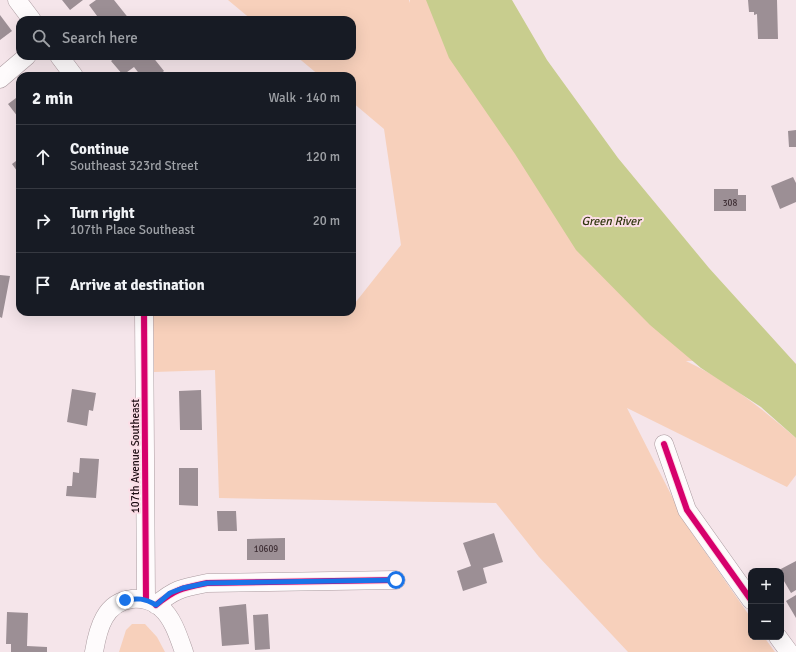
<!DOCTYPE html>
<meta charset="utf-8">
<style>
body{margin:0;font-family:Signika,sans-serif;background:#20242c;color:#f1f3f6}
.controls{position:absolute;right:12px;bottom:12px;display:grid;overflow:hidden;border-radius:8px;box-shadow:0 4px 16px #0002}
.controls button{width:36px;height:36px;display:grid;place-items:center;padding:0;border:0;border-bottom:1px solid #363941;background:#171b24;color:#f1f3f6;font:20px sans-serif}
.stop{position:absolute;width:12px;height:12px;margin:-9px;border:3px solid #1a73e8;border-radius:50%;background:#fff}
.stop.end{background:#1a73e8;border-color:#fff;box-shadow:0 1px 4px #0008}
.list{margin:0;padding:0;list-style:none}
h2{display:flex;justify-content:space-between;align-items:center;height:52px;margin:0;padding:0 16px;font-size:17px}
h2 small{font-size:13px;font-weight:400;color:#9ea1a6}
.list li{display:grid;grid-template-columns:26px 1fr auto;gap:12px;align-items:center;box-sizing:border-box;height:64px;padding:0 16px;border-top:1px solid #363941}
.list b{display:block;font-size:15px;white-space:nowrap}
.list p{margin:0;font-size:13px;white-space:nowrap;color:#9ea1a6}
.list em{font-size:13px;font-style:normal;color:#9ea1a6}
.icon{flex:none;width:22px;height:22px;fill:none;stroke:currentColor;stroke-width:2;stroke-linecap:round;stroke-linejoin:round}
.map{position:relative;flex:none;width:796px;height:652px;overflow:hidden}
.search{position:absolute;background:#171b24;box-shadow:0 4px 16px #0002;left:16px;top:16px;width:340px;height:44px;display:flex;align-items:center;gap:10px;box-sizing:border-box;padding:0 14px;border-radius:12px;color:#9ea1a6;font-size:15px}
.panel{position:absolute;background:#171b24;box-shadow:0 4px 16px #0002;left:16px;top:72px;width:340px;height:244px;border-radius:12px}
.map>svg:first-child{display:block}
.green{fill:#f7d0bb}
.water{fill:#c8cd8e}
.building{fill:#9c8f95}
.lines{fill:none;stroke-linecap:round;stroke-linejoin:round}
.minor-casing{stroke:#ab9ba0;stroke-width:19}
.minor{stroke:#fefbfc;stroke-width:18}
.cycleway-casing{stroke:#fcdee7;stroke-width:8}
.cycleway{stroke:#d6006c;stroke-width:6}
.route{stroke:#1a73e8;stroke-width:5}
.labels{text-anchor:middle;stroke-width:4;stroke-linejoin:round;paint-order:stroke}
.number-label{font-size:9px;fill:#3e2e34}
.street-label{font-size:11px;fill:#1e0d13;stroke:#fcdee7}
.water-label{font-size:12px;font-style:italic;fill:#30360e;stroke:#fcdee7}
</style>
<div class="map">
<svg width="796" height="652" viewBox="0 0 796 652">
<rect width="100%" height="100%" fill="#f5e5ea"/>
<path class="green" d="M 228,0 L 409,0 L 410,3 L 410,0 L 457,0 L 722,360 L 686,361 C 727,380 762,409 796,438 L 796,475 L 787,487 L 627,408 L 687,526 L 751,618 L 751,637 L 764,637 L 775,652 L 628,652 L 539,557 L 496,503 L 219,498 L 215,370 L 154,372 L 153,312 L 352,312 L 352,303 L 355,303 L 401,245 L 384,129 L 352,102 L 352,76 L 320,76 L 296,56 L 352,56 L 352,20 L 252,20 Z
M 132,624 L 145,624 L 157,637 L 165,652 L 119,652 L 126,630 Z"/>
<path class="water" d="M 426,0 L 512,0 L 547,60 L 618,158 L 709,268 L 796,364 L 796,438 L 761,407 L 701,368 L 650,325 L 576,250 L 515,154 L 449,58 Z"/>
<path class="building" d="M 62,0 L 83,0 L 70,10 Z
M 96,0 L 114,0 L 130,20 L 100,20 L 89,5 Z
M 748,0 L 777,0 L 778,39 L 758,39 L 757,14 L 754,15 L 754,12 L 749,12 Z
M 0,15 L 12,31 L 0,40 Z
M 117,56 L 152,56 L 164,71 L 158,76 L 141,76 L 134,67 L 123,75 L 111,61 Z
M 20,95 L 20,115 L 18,117 L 8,104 Z
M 796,130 L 796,147 L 789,147 L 788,131 Z
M 20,158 L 20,175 L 12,164 Z
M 793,177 L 796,183 L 796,202 L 780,209 L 771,186 Z
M 714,189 L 738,189 L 738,195 L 746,195 L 746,211 L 714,211 Z
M 0,275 L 10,276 L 2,318 L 0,317 Z
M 72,389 L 96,393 L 93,411 L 89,410 L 87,426 L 67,422 Z
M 201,390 L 202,430 L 180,430 L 179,391 Z
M 80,458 L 99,459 L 96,498 L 66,496 L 67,486 L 72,486 L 73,472 L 79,473 Z
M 179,468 L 198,468 L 198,506 L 179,505 Z
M 217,511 L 236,511 L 237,531 L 218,531 Z
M 494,533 L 503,562 L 483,568 L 487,583 L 463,591 L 457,571 L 471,566 L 463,543 Z
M 285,538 L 285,560 L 247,560 L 247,539 Z
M 796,561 L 796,590 L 791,593 L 781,576 L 781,571 L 777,571 Z
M 796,595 L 796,618 L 786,601 Z
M 246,604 L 249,644 L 222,646 L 219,607 Z
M 7,612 L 28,613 L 27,646 L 47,647 L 47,652 L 11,652 L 11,644 L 6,644 Z
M 268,614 L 270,649 L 255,650 L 253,615 Z"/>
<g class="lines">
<g class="minor-casing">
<path id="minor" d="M 17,0 L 32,20
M 59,56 L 74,76
M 0,79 L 27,56
M 144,312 L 146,599
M 664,444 L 687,510 L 751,600
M 156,605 C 175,589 182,588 207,583 L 396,580
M 778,637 L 789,652
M 94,652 C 98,628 105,602 132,599 C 142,598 154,601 161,608 C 173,618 179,638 184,652"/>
</g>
<use href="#minor" class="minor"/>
<g class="cycleway-casing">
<path id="cycleway" d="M 144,312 L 146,599
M 664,444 L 687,510 L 751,600
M 156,605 C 175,589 182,588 207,583 L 396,580"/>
</g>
<use href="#cycleway" class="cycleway"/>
</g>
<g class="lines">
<path class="route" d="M 125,600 C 138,598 144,598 156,605 L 170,593 L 183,588 L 207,583 L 396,580"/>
</g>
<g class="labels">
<g class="number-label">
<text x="730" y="206">308</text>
<text x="266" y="552">10609</text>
</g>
<g class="street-label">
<text transform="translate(135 456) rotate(-90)" y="4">107th Avenue Southeast</text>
</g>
<g class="water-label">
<text x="611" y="225">Green River</text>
</g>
</g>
</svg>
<div class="controls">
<button>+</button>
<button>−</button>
</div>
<div class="stop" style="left:396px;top:580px"></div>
<div class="stop end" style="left:125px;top:600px"></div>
<div class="search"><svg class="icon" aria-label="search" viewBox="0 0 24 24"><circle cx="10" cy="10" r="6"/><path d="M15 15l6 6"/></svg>Search here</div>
<section class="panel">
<h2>2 min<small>Walk · 140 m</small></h2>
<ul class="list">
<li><svg class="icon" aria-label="ahead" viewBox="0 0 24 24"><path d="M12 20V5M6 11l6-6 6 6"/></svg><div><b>Continue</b><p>Southeast 323rd Street</p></div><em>120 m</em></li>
<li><svg class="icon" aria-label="right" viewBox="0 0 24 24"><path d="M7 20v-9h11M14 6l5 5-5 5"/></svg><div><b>Turn right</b><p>107th Place Southeast</p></div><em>20 m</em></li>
<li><svg class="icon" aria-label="arrive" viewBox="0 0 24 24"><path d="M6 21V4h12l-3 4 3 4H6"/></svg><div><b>Arrive at destination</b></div></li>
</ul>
</section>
</div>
